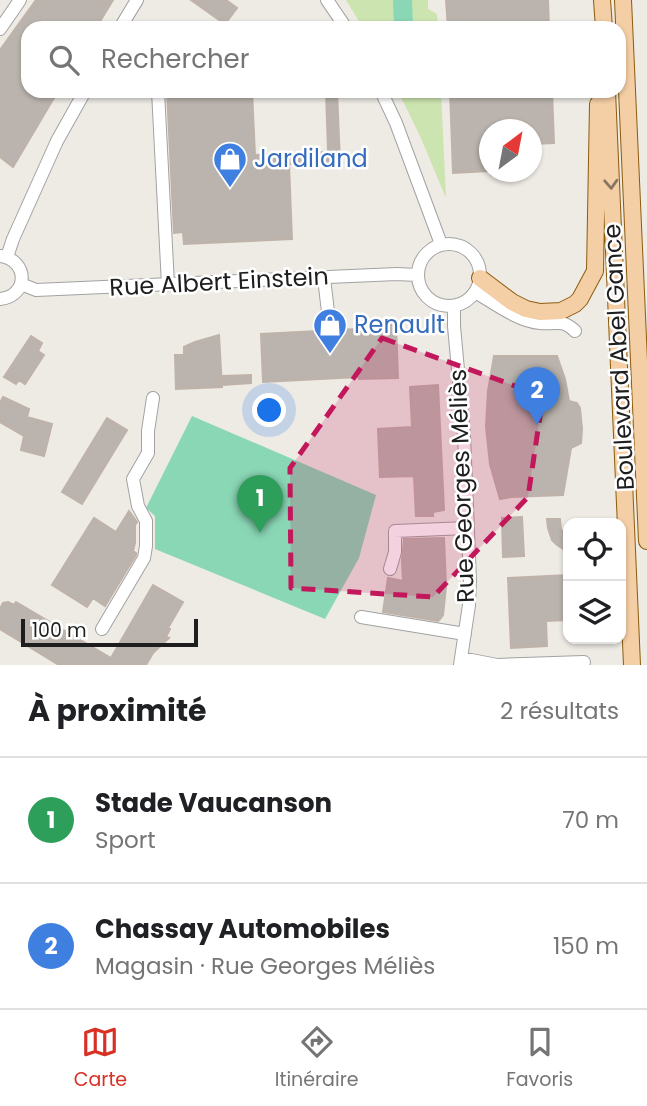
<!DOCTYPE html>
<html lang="fr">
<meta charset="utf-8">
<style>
body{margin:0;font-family:Poppins,sans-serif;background:#f6f6f6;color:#202124}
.controls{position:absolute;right:21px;bottom:21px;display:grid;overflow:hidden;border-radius:14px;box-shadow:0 2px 5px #0004}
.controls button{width:63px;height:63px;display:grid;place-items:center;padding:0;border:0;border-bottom:2px solid #e0e0e0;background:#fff;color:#202124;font:35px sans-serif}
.compass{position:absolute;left:479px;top:119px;width:63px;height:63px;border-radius:50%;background:#fff;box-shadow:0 2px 5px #0004;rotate:32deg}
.scale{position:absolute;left:21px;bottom:18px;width:177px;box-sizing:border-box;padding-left:7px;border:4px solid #1e1e1e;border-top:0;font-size:19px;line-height:24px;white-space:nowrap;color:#1e1e1e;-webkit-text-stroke:5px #fff;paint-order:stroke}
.you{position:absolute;left:270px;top:411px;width:24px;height:24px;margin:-18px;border:5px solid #fff;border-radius:50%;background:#1a73e8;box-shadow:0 0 0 10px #1a73e833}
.badge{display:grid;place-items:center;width:46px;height:46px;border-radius:50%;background:#d93025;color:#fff;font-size:23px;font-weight:700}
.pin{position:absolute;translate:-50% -58px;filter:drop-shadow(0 2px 4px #0008)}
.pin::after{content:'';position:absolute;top:37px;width:24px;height:21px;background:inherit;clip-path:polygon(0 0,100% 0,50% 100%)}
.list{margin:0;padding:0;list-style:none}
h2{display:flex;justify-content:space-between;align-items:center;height:91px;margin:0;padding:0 28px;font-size:30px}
h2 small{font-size:23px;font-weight:400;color:#757577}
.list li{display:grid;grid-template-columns:46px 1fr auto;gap:21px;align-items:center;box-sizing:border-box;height:126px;padding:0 28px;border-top:2px solid #e0e0e0}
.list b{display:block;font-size:26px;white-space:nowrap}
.list p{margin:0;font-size:23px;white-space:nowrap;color:#757577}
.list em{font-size:23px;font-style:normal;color:#757577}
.icon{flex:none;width:38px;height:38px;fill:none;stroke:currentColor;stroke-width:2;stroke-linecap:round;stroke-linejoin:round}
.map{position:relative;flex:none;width:647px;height:665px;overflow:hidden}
.search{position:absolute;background:#fff;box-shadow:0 2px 5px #0004;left:21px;right:21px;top:21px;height:77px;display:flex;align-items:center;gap:18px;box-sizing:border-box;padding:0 24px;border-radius:21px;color:#757577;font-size:26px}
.sheet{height:343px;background:#fff}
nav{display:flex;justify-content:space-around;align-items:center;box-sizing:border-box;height:98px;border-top:2px solid #e0e0e0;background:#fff;font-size:19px;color:#757577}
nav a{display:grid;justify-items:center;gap:4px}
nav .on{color:#d93025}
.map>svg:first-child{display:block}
.grass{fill:#cce4af}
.pitch{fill:#8ad7b6}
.building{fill:#bbb4ae;stroke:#bfb2a9;stroke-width:2}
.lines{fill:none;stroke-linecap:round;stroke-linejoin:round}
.minor-casing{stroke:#a2a2a2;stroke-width:14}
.major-casing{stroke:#8c5c0d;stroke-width:18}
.minor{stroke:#fff;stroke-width:12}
.major{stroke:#f4cea5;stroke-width:16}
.oneway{stroke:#897662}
.marked{fill:#c2185b;fill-opacity:0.2;stroke:#c2185b;stroke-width:5;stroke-dasharray:14 9;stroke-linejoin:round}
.labels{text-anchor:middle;stroke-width:5;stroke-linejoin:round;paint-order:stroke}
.shop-label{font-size:24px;fill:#366cbe;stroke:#fff;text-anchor:start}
.street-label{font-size:24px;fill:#1e1e1e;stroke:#fff}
</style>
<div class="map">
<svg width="647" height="665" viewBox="0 0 647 665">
<rect width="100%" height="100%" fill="#eeebe5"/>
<path class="grass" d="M 346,0 L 428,0 L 428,9 L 437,14 L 438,28 L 363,28 Z
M 398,91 L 441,91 L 446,198 L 420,136 Z"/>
<path class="pitch" d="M 393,0 L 412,0 L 413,28 L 394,28 Z
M 192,416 L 376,495 L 359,558 L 325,619 L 155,549 L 155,516 L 146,508 Z"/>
<path class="building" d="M 36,0 L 113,0 L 96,28 L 28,28 L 28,91 L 58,91 L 13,167 L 0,157 L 0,50 Z
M 191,0 L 226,0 L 237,8 L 225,24 Z
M 446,0 L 548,0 L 549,28 L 448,28 Z
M 167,91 L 252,91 L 255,155 L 328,152 L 326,91 L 337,91 L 340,162 L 289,164 L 292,239 L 184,244 L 183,232 L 174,233 Z
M 450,91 L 552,91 L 554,143 L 531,144 L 531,130 L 489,130 L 489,171 L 453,173 Z
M 396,323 L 398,378 L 359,379 L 359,377 L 263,382 L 261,334 L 357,329 L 357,325 Z
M 219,335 L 222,387 L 176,389 L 175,355 L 184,355 L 184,347 L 195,342 Z
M 31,336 L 42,343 L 38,351 L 44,355 L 25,384 L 19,380 L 16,384 L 4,377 Z
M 494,356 L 557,356 L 565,379 L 569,401 L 577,403 L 580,408 L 582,429 L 581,443 L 571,448 L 563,495 L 511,497 L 500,499 L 490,464 L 486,427 L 488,391 Z
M 251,375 L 251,383 L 223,385 L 223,376 Z
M 438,385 L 444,510 L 433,512 L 433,516 L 416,516 L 414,476 L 380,477 L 378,429 L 412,427 L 410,387 Z
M 3,397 L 29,409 L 27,417 L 52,424 L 44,456 L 21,450 L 24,436 L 0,422 L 0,403 Z
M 107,418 L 127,430 L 82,504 L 62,492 Z
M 129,511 L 137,522 L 135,525 L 135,543 L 133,551 L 136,553 L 136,555 L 105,606 L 93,598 L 87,607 L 52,585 L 94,518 L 116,532 Z
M 522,517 L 524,556 L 503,557 L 502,518 Z
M 547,519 L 560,519 L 561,529 L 568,538 L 568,552 L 557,545 L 552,540 L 548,528 Z
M 444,538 L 446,587 L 443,615 L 440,619 L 438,621 L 383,612 L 388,578 L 403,581 L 402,560 L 404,539 Z
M 568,575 L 568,620 L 546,621 L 547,646 L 511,648 L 508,578 Z
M 153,585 L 183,602 L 168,628 L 170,629 L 166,637 L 169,638 L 153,653 L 146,665 L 59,665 L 0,629 L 0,609 L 3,603 L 8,602 L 14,605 L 16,602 L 111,658 Z"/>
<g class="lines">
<g class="minor-casing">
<path id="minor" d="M 327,0 L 346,28
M 120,28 L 137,0
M 0,29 L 20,0
M 158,91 L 168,285
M 381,91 L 396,123 L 441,244
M418 275a31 31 0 1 1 62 0a31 31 0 1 1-62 0Z
M 7,257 L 13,239 L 57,141 L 85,91
M 324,278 L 328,312
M 21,284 L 36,290 L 397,274 L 417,275
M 475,292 C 495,303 517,321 540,323 C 556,325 561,318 575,331
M 0,299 C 29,296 29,260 0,256
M 454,306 L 454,326 L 464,436 L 470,580 L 469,605 L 460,665
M 390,569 L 395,552 L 395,531 L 467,528
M 361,617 L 465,634
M 102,629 L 144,558 L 146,546 L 146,521 L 138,506 L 133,479 L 148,453 L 148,431 L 153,398
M 461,658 L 497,665 L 584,662"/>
</g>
<g class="major-casing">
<path id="major" d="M 602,0 L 604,28
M 623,0 L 647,541
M 607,91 L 632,665
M 480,278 L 512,302 L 526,309 L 540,312 L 561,311 L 575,304 L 580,299 L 595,271 L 598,104"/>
</g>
<use href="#minor" class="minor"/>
<use href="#major" class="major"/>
</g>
<defs><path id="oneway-chevron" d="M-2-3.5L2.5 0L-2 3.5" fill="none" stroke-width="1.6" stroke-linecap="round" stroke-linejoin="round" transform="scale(1.75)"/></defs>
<use class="oneway" href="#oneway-chevron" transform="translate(611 184) rotate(87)"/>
<path class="marked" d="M 382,338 L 543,396 L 528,497 L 433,597 L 291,588 L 290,468 Z"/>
<defs>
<g id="shop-pin" transform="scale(1.75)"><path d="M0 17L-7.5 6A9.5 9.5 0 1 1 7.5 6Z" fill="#3f7fe0" stroke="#fff"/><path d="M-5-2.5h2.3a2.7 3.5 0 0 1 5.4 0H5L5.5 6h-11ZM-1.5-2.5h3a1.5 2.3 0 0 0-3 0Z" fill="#fff"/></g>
</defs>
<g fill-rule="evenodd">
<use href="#shop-pin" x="230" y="159"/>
<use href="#shop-pin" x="330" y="325"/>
</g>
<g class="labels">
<g class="shop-label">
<text x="254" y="167">Jardiland</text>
<text x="354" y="333">Renault</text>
</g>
<g class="street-label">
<text transform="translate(219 282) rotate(-3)" y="8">Rue Albert Einstein</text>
<text transform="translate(619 357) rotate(-93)" y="8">Boulevard Abel Gance</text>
<text transform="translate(462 486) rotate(-92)" y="8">Rue Georges Méliès</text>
</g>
</g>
</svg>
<div class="controls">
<button><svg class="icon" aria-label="locate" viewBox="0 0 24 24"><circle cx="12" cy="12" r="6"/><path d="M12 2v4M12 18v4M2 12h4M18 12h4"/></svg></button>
<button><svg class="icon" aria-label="layers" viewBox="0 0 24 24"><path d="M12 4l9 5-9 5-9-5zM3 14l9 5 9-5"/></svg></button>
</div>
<svg class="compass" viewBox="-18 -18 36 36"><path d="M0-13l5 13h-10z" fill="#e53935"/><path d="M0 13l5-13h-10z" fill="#757577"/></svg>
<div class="scale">100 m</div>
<div class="you"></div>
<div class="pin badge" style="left:260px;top:533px;background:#2e9e5b">1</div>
<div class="pin badge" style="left:537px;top:425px;background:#3f7fe0">2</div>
<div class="search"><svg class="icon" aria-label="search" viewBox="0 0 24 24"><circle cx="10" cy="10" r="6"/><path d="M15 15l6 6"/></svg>Rechercher</div>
</div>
<section class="sheet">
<h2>À proximité<small>2 résultats</small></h2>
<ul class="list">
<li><span class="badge" style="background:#2e9e5b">1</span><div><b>Stade Vaucanson</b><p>Sport</p></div><em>70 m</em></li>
<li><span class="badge" style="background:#3f7fe0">2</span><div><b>Chassay Automobiles</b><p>Magasin · Rue Georges Méliès</p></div><em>150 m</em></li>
</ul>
</section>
<nav>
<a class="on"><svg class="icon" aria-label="map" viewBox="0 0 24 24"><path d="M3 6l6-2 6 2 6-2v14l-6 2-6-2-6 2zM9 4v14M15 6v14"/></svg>Carte</a>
<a><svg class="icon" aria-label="directions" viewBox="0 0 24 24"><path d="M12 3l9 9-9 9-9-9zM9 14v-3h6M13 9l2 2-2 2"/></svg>Itinéraire</a>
<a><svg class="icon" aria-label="saved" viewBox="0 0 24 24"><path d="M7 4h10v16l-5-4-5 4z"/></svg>Favoris</a>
</nav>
